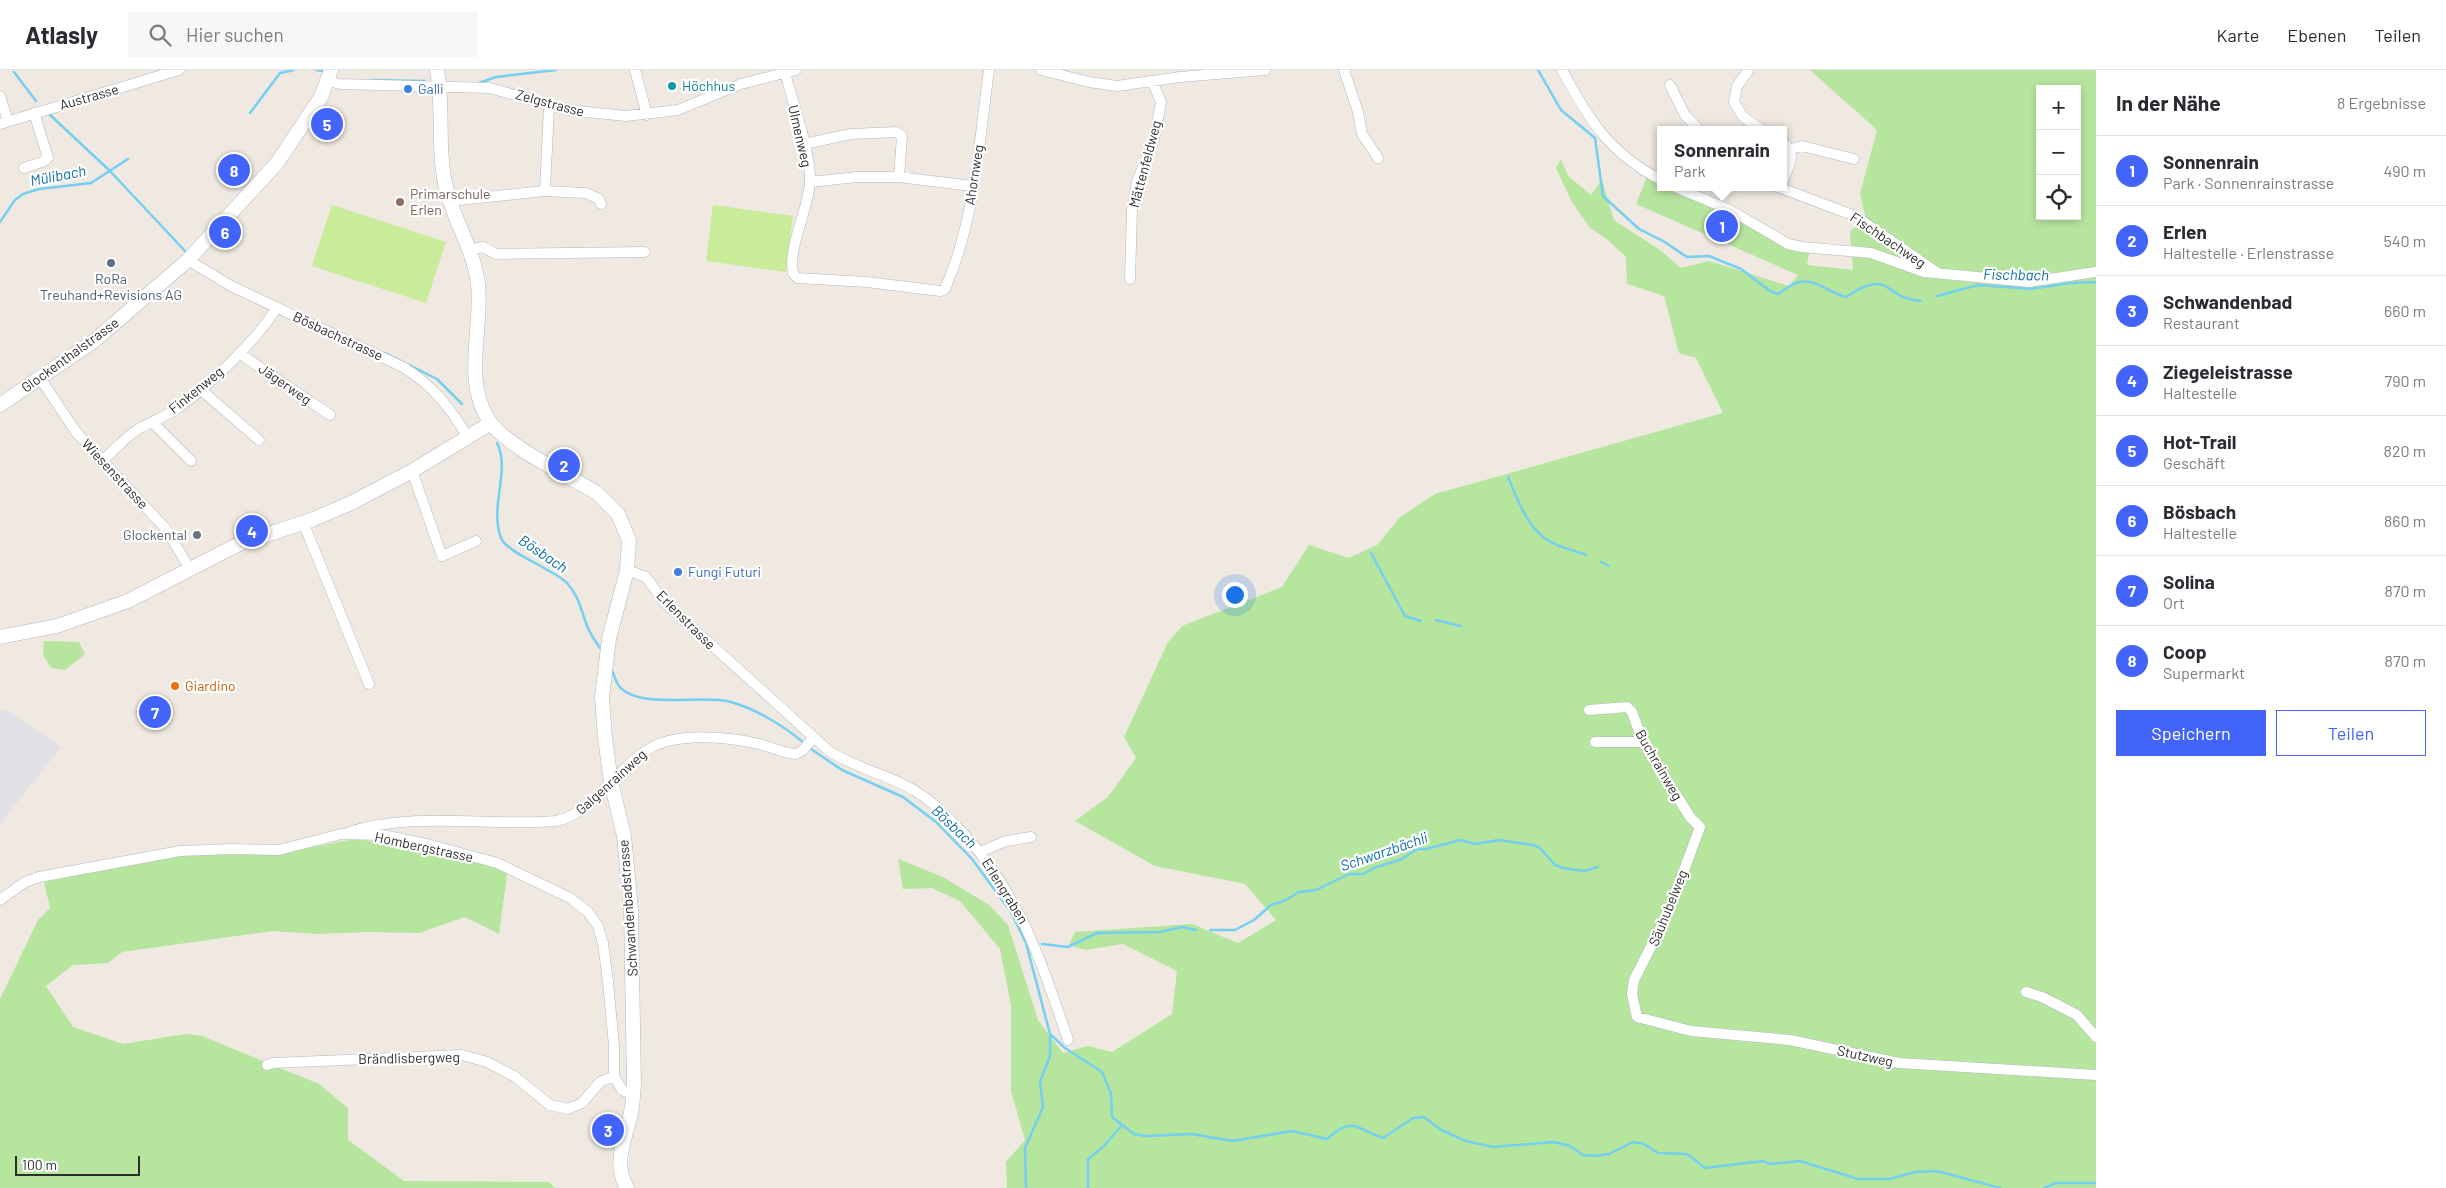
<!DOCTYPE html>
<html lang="de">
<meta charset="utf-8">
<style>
body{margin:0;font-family:Barlow,sans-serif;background:#f7f7f7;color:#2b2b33}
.controls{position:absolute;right:15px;top:15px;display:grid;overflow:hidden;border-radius:0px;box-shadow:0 2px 8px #0003}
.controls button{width:45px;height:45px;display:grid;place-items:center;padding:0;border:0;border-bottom:1px solid #e1e1e2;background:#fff;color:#2b2b33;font:25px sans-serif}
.scale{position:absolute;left:15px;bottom:12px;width:125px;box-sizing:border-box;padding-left:5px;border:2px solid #2e2e2e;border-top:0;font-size:14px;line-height:18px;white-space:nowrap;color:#2e2e2e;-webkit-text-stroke:4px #fff;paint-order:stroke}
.you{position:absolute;left:1234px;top:524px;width:18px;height:18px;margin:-12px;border:4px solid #fff;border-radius:50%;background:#1a73e8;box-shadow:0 0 0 8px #1a73e833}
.badge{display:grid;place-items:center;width:32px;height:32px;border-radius:50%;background:#4264fb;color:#fff;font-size:16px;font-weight:700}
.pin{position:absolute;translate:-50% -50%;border:2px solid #fff;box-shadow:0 1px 5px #0006}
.popup{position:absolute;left:1657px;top:56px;width:130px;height:65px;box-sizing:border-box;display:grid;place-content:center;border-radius:0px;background:#fff;filter:drop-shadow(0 1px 4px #0005);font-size:16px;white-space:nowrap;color:#7c7c81}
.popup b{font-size:19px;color:#2b2b33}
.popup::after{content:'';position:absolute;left:50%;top:100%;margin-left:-10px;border:10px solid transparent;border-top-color:#fff}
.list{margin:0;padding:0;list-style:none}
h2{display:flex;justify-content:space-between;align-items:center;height:65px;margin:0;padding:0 20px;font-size:21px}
h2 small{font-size:16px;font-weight:400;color:#7c7c81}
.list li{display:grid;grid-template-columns:32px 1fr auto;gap:15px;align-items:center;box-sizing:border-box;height:70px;padding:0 20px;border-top:1px solid #e1e1e2}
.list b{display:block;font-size:19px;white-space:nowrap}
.list p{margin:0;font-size:16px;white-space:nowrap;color:#7c7c81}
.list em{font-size:16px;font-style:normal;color:#7c7c81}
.actions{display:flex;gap:10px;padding:15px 20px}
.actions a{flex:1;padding:11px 0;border:1px solid #4264fb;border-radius:0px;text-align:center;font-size:18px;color:#4264fb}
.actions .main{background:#4264fb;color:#fff}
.icon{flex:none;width:28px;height:28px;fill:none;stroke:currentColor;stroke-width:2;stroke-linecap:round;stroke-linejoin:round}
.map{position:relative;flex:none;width:2096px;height:1118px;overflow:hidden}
header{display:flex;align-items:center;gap:30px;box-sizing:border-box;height:70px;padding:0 25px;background:#fff;border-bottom:1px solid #e1e1e2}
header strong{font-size:24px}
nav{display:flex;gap:28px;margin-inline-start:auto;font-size:18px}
.search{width:350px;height:45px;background:#f7f7f7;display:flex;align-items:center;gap:12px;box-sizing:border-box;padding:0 18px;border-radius:0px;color:#7c7c81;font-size:19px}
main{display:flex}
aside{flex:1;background:#fff}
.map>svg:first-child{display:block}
.industrial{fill:#e3e1e8}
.green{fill:#b6e59e;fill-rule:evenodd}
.pitch{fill:#c9ec9a}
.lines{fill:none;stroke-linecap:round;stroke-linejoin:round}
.stream{stroke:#75cff0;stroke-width:2.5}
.street-casing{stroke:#b4b7c1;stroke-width:11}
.secondary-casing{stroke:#b4b7c1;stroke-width:15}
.street{stroke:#fff;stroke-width:10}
.secondary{stroke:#fff;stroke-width:14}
.culture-dot{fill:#0f9aa8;stroke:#fff;stroke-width:2}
.shop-dot{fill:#3f7fe0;stroke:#fff;stroke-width:2}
.education-dot{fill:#8d6e63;stroke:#fff;stroke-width:2}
.service-dot{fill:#5c6f8a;stroke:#fff;stroke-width:2}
.worship-dot{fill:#6b7280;stroke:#fff;stroke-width:2}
.food-dot{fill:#e8710a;stroke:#fff;stroke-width:2}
.labels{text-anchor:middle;stroke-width:4.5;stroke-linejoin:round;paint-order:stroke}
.culture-label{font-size:14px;fill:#0d838f;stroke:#fff;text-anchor:start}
.shop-label{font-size:14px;fill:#366cbe;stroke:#fff;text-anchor:start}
.street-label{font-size:14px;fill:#2e2e2e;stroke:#fff}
.education-label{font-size:14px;fill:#785e54;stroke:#fff;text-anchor:start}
.service-label{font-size:14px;fill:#4e5e75;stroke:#fff}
.worship-label{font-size:14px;fill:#5b616d;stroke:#fff;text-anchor:end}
.food-label{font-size:14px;fill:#c56008;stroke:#fff;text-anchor:start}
.water-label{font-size:15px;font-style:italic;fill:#0d6fa3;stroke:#fff}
</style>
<header>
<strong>Atlasly</strong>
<div class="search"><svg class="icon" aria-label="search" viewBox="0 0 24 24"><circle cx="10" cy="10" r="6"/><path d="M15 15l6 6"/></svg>Hier suchen</div>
<nav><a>Karte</a><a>Ebenen</a><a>Teilen</a></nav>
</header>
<main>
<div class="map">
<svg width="2096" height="1118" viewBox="0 0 2096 1118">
<rect width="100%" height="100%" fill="#efe9e1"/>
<path class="industrial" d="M 8,640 L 61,677 L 0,754 L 0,641 Z"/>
<path class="green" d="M 1810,0 L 2096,0 L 2096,1118 L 1007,1118 L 1006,1092 L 1025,1070 L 1011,1021 L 1011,936 L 1000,879 L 960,831 L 932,818 L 903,819 L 898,789 L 943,807 L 989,835 L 1008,855 L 1038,950 L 1063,983 L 1088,976 L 1112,982 L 1172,944 L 1177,901 L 1123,874 L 1085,880 L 1069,875 L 1075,862 L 1192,854 L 1238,873 L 1276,850 L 1245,814 L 1155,796 L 1075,751 L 1108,727 L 1136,688 L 1124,667 L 1168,572 L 1182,556 L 1282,517 L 1309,475 L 1349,488 L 1377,475 L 1400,447 L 1435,424 L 1723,343 L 1696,288 L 1679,283 L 1664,226 L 1627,214 L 1626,187 L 1607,169 L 1590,158 L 1572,132 L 1556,98 L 1561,89 L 1568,106 L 1591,125 L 1602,110 L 1614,150 L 1660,180 L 1681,198 L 1709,191 L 1789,216 L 1798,205 L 1636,134 L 1648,104 L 1661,110 L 1661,117 L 1675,117 L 1775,168 L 1810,178 L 1807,195 L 1853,200 L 1850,161 L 1866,149 L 1860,124 L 1877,60 ZM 2040,19 L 2077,19 L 2077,146 L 2040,146 Z
M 44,571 L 79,572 L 85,584 L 65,600 L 51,598 L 43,585 Z
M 354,769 L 429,778 L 498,797 L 507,804 L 499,864 L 465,847 L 419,863 L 368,862 L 316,864 L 273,861 L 122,882 L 108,893 L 73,895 L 46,916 L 73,957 L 123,974 L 186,964 L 202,966 L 319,1014 L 348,1038 L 348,1070 L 404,1111 L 549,1112 L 555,1118 L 0,1118 L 0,929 L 38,850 L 50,838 L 44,812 L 180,785 L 233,782 L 277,784 Z"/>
<path class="pitch" d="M 332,135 L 446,172 L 426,233 L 312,196 Z
M 713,135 L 793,146 L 786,202 L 706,191 Z"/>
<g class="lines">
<path class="stream" d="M 316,0 L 323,1
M 1538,0 L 1561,40 L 1595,68 L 1603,126 L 1639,159 L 1663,171 L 1687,187 L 1709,186 L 1741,199 L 1770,221 L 1778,224 C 1784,220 1792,214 1799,212 C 1815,208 1831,224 1846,227 C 1893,197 1881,228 1921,231
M 14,2 L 36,31
M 371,10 L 425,11
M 479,13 L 496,7 L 556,0
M 48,43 L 110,101 L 185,181
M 250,43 L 280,3 L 294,0
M 0,152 L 15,130 L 23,124 L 39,119 L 91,113 L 128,89
M 1937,226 L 1978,215 L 2031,219 L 2071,213 L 2096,212
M 385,283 L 437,309 L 462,334
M 497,373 C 511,401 489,436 501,468 C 507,483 553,499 567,513 C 580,527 581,542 588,558 C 591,565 596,572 600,578
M 1508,407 C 1517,429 1528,459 1549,471 C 1560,478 1574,480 1586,485
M 1371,483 L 1405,546 L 1421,551
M 1601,492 L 1609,496
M 1436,550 L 1461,556
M 611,599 C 614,604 616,612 619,616 C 638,640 703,624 731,632 C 756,639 784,656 804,673
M 808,677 L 842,700 L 903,727 L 936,752 L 972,789 L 1011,842 L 1026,873 L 1050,964 L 1050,986 L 1040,1012 L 1043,1037 L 1025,1078 L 1026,1118
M 1210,860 L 1235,860 L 1254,850 L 1271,835 L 1286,830 L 1299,822 L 1316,820 L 1349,804 L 1363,804 L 1374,798 L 1402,789 L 1417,779 L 1426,779 L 1461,770 L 1475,774 L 1499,770 L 1533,775 L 1540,778 L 1555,795 L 1563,798 L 1584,801 L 1598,797
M 1042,874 L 1068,877 L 1097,863 L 1160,862 L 1182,857 L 1196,860
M 1050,964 L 1065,978 L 1102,1002 L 1111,1023 L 1112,1047 L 1134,1064 L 1146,1066 L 1191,1064 L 1233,1071 L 1292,1061 L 1327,1069 C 1352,1046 1355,1058 1383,1068 L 1413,1048 L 1424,1047 L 1441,1060 L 1466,1071 L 1493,1077 L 1554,1072 L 1570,1076 L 1583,1085 L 1595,1086 L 1609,1084 L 1633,1072 L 1644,1074 L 1658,1083 L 1687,1084 L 1705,1098 L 1763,1091 L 1770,1094 L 1800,1091 L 1858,1109 L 1890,1109 L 1915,1102 L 1937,1101 L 2000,1118
M 1088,1118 L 1088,1089 L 1103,1077 L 1121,1056
M 2044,1118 L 2056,1113 L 2096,1113"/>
<g class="street-casing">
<path id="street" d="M 635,0 L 647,45
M 1041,0 L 1089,12 L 1117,16 L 1180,7 L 1265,0
M 1344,0 L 1358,42 L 1362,64 L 1378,88
M 1562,0 C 1589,50 1609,83 1661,110
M 1748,1 L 1737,16 L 1734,32 L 1743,47 L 1762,60
M 785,3 C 793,33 811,83 810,112 C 808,141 788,176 793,203 L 797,208 L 867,212 L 940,221 L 945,219 C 975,151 979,72 989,0
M 328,11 L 340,14 L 490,18 L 568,40 L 626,46 L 678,40 L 741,14 L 796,0
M 1670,15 L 1685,45 L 1699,60
M 0,26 L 8,51
M 0,54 L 179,0
M 1783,73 C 1798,83 1788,97 1783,111
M 804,74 L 851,64 L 896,62 L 902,66 L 899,107
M 1791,79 L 1802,76 L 1854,89
M 24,98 L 42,92 L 48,88 L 34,43
M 810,112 L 857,107 L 899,107 L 972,116
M 1675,117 L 1730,140 L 1788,174 L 1802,177 L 1871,183 L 1924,202 L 2029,212 L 2096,202
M 1778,117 L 1855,146 L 1938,203
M 545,121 L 586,123 L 599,129 L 601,134
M 449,131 L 545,121 L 549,36
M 469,180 L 483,177 L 496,184 L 645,182
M 188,190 L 231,216 L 403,297 C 432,315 450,337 467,366
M 1130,209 L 1132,140 L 1137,112 L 1154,70 L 1161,32 L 1152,11
M 239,283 L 330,345
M 40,308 L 76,362 L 166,459 L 190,499
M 200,319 L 259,370
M 152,352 L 191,391
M 103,390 C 115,380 126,366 140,358 C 153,351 166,346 178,338 C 209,316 258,269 277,237
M 412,401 L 442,486 L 476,471
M 303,452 L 369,614
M 627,500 L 646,507 L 665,533 L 829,681 C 856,699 888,704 915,721 C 934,732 949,749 964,764 C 1021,827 1041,891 1068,970
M 1589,640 L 1627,637 L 1632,642 L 1643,672 L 1690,747 L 1700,757 L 1669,841 L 1634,910 L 1632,924 L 1637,947 L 1691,961 L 1790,970 L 1899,993 L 2096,1005
M 1595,672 L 1643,672
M 349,762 C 416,741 488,757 556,751 C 603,741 622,682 668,671 C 696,664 736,668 763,675 C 774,678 785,684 796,684 L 803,680 L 813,668
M 980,782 L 1006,771 L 1031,767
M 0,830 L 25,812 L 39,807 L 180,781 L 231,779 L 279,780 L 341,764 L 383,765 L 431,775 L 497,793 L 570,828 L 588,842 L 598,856 L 603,873 L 608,912 L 614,976 L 614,1006 L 622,1020 L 633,1025
M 2026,922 L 2042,927 L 2077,945 L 2096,967
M 267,995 L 273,993 L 462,985 L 487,992 L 514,1006 L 550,1035 L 568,1039 L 582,1033 L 600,1012 L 614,1006"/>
</g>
<g class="secondary-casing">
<path id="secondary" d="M 437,0 C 444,37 437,76 445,113 C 452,148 474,179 478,214 C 483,258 462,312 490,352 C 509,378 568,405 597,423 L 618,444 L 629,470 L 627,500 L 609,569 L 602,627 L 605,668 L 611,712 L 624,766 L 631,839 L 634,1015 C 633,1024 633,1033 631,1042 C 626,1069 612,1092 627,1118
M 0,335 L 94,271 L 188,190 L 277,93 L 321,27 L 331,0
M 0,567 L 57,556 L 128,531 L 239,474 L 311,450 L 351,433 L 412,401 L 491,353"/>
</g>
<use href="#street" class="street"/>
<use href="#secondary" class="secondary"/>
</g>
<circle class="culture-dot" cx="672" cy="16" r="5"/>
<g class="shop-dot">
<circle cx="408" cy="19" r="5"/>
<circle cx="678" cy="502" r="5"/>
</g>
<circle class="education-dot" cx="400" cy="132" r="5"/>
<circle class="service-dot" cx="111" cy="193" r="5"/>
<circle class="worship-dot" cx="197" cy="465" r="5"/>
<circle class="food-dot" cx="175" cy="616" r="5"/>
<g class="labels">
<g class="culture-label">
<text x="682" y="21">Höchhus</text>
</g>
<g class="shop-label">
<text x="418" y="24">Galli</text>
<text x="688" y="507">Fungi Futuri</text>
</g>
<g class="street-label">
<text transform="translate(89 27) rotate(-16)" y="5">Austrasse</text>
<text transform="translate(550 33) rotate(15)" y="5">Zelgstrasse</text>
<text transform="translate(800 66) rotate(77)" y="5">Ulmenweg</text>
<text transform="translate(1145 94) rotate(-75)" y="5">Mättenfeldweg</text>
<text transform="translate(974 105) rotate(-81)" y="5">Ahornweg</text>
<text transform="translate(1888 170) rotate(34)" y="5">Fischbachweg</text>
<text transform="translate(338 266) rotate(25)" y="5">Bösbachstrasse</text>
<text transform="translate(70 285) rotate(-36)" y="5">Glockenthalstrasse</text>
<text transform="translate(285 314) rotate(35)" y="5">Jägerweg</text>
<text transform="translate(196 320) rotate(-39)" y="5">Finkenweg</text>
<text transform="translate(115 404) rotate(47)" y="5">Wiesenstrasse</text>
<text transform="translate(686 550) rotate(45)" y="5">Erlenstrasse</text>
<text transform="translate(1659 695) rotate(60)" y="5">Buchrainweg</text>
<text transform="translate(611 712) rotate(-42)" y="5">Galgenrainweg</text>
<text transform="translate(424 777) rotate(12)" y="5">Hombergstrasse</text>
<text transform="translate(1005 821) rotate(58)" y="5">Erlengraben</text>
<text transform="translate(628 838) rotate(-94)" y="5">Schwandenbadstrasse</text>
<text transform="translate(1668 838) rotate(-68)" y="5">Säuhubelweg</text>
<text transform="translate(1865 986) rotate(12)" y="5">Stutzweg</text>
<text transform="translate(409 988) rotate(-1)" y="5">Brändlisbergweg</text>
</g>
<g class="education-label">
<text x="410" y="129">Primarschule<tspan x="410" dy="16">Erlen</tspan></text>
</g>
<g class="service-label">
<text x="111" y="214">RoRa<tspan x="111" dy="16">Treuhand+Revisions AG</tspan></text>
</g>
<g class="worship-label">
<text x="187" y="470">Glockental</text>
</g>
<g class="food-label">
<text x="185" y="621">Giardino</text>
</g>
<g class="water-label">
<text transform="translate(58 106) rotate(-11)" y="5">Mülibach</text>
<text transform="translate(2016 205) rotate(1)" y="5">Fischbach</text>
<text transform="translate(543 484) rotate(34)" y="5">Bösbach</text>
<text transform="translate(954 757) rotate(43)" y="5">Bösbach</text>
<text transform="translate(1384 782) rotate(-19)" y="5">Schwarzbächli</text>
</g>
</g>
</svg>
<div class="controls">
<button>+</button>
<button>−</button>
<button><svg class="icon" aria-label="locate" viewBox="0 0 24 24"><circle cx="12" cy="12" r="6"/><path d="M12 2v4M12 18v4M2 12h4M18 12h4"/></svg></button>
</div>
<div class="scale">100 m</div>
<div class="you"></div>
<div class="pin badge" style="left:1722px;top:156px">1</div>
<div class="popup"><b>Sonnenrain</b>Park</div>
<div class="pin badge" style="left:564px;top:395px">2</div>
<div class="pin badge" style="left:608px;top:1060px">3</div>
<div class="pin badge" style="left:252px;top:461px">4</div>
<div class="pin badge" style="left:327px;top:54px">5</div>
<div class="pin badge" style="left:225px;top:162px">6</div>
<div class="pin badge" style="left:155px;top:642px">7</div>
<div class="pin badge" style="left:234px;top:100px">8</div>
</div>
<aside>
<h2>In der Nähe<small>8 Ergebnisse</small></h2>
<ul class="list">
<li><span class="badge">1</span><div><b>Sonnenrain</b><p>Park · Sonnenrainstrasse</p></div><em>490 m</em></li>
<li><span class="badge">2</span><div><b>Erlen</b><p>Haltestelle · Erlenstrasse</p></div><em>540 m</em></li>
<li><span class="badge">3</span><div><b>Schwandenbad</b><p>Restaurant</p></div><em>660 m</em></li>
<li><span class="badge">4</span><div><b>Ziegeleistrasse</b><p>Haltestelle</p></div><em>790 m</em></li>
<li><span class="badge">5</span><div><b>Hot-Trail</b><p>Geschäft</p></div><em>820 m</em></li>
<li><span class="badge">6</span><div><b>Bösbach</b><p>Haltestelle</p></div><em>860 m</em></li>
<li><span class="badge">7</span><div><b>Solina</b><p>Ort</p></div><em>870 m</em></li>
<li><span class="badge">8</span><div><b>Coop</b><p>Supermarkt</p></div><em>870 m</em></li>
</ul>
<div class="actions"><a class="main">Speichern</a><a>Teilen</a></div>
</aside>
</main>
